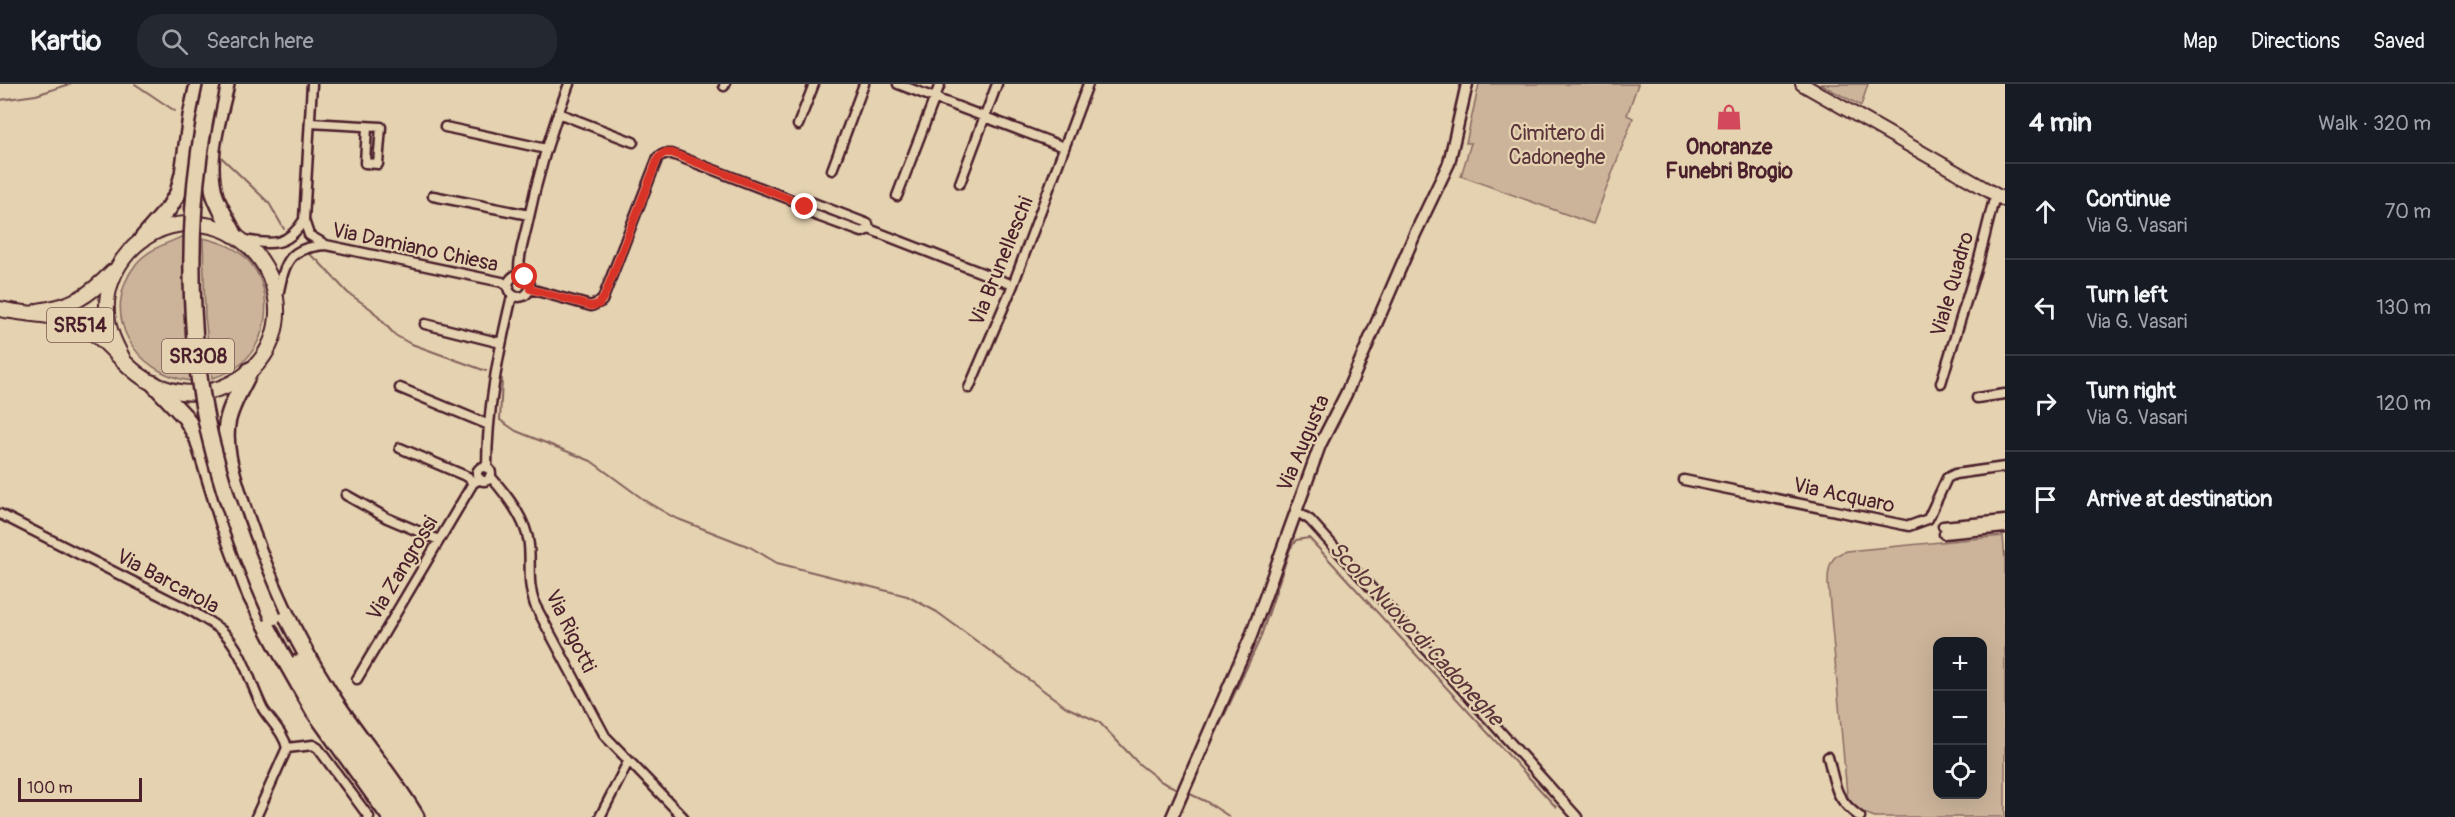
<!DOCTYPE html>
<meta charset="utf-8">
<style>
body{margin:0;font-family:Pangolin,sans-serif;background:#242831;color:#f1f3f6}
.controls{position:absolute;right:18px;bottom:18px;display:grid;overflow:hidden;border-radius:12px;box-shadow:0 6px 24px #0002}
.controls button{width:54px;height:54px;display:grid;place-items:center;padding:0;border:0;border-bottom:2px solid #363941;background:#171b24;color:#f1f3f6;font:30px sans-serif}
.scale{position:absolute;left:18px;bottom:15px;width:124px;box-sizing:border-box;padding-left:6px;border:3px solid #4a1f2b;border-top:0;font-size:16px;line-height:21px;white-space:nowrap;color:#4a1f2b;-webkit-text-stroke:4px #e4d2b0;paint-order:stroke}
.stop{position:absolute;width:18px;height:18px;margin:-14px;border:4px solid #d93025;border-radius:50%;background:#fff}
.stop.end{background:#d93025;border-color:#fff;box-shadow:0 2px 6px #0008}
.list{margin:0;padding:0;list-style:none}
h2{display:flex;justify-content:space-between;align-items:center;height:78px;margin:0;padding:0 24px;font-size:26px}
h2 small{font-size:20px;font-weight:400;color:#9ea1a6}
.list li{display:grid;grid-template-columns:39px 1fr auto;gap:18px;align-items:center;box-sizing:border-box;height:96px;padding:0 24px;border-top:2px solid #363941}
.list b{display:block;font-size:22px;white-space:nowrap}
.list p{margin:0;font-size:20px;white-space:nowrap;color:#9ea1a6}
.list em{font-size:20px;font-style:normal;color:#9ea1a6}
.icon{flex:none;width:33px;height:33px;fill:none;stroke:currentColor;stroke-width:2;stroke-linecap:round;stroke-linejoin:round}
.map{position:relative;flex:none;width:2005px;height:733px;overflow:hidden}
header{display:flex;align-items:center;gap:36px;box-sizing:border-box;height:84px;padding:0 30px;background:#171b24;border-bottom:2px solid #363941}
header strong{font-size:28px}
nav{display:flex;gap:33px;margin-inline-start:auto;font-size:21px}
.search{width:420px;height:54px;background:#242831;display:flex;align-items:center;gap:15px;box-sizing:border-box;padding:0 21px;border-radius:24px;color:#9ea1a6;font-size:22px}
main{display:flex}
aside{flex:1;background:#171b24}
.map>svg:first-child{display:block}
.green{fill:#cbb49a;stroke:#8a6a62;stroke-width:1.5;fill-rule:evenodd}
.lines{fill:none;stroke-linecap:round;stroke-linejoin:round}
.stream{stroke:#84615c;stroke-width:2}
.minor-casing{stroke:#4a1f2b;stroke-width:13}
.tertiary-casing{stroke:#4a1f2b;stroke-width:15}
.secondary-casing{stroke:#4a1f2b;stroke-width:16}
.primary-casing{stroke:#4a1f2b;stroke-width:18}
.trunk-casing{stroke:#4a1f2b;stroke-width:20}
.minor{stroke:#e4d2b0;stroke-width:8}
.tertiary{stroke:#e4d2b0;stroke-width:10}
.secondary{stroke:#e4d2b0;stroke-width:12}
.primary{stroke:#e4d2b0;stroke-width:14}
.trunk{stroke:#e4d2b0;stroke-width:15}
.trunk-bridge-casing{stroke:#4a1f2b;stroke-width:20;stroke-linecap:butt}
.trunk-bridge{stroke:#e4d2b0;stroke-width:15}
.route{stroke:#d93025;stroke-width:8}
.labels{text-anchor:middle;stroke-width:4.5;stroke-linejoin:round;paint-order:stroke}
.shield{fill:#e4d2b0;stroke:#785553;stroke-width:1.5}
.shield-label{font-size:20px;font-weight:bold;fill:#4a1f2b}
.park-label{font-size:21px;fill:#5d353c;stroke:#e4d2b0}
.poi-label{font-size:21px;font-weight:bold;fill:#4a1f2b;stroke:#e4d2b0}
.street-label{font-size:21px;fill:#4a1f2b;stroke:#e4d2b0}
.water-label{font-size:22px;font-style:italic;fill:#5d353b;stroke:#e4d2b0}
</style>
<header>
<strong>Kartio</strong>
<div class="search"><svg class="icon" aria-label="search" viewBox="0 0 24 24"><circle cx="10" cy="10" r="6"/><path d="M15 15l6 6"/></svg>Search here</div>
<nav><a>Map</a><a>Directions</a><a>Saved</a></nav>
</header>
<main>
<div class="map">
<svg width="2005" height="733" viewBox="0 0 2005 733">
<rect width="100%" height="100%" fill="#e4d2b0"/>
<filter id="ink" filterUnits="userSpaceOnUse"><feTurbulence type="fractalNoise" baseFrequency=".0167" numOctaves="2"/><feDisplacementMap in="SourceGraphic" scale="12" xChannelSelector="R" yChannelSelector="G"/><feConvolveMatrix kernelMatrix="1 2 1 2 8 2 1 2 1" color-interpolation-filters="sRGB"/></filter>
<g filter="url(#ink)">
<path class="green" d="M 1479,0 L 1638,0 L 1627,31 L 1633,34 L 1593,140 L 1461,92 L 1471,59 L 1466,59 Z
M 1820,0 L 1868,0 L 1861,22 Z
M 184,152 L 185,235 L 191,297 C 134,290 98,229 136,180 C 148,165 168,159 184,152 Z
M 203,154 C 219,158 233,162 245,173 C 276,203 271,258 237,283 C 230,289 221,291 212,294 L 205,232 Z
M 2003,452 L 2005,476 L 2005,733 L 1875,733 C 1861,728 1851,725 1847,710 L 1828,499 C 1828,483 1830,471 1847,467 ZM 1938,558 L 1982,558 L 1982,710 L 1938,710 Z"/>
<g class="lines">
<path class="stream" d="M 135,0 L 175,27
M 0,16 L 36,11 L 70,0
M 221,73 L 269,119 L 284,145
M 309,170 L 318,177 L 348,209 L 371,225 L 395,251 L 409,259 L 486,287
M 502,295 L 500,336 L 516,347 L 591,377 L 647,418 L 673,433 L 750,463 L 777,479 L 907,512 L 937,528 L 1066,623 L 1099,638 L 1139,680 L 1162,698 L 1180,706
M 1188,709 L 1260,555 L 1290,465 L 1296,456 L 1309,454 L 1556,723
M 1188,709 L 1207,718 L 1230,733"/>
<g class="minor-casing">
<path id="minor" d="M 312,0 L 304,136 L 309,151 L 326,161
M 898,0 L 1064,63
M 724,2 L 725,0
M 558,29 L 633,58
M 310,39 L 381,43 L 378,80 L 365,79 L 367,43
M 798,41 L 814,0
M 445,43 L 546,65
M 832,86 L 864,0
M 960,99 L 997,0
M 433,112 L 529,131
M 897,112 L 940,0
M 805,121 L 811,118 L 868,140 L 869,145 L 1013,201
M 243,156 C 272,161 287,163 304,136
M508 202a11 11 0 1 1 22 0a11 11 0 1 1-22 0Z
M 519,192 C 518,174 523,159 527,142 C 537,93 551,46 569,0
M 530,205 L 591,222 L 602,217 L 658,73 L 664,70 L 672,70 L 805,121 L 806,126 L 812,130 L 856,146 L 862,148 L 869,145
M 278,212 C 285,177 288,164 326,161 L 502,198 L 509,203
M 425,240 L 501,259
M 1941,299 L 1979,175 L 1993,119 L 1998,112
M 400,304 L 489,341
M 969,304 L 1013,201 L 1088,0
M 1977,314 L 2005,310
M 400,364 L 468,393 L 473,399
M477 390a7 7 0 1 1 14 0a7 7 0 1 1-14 0Z
M 487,384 C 487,327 498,271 511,216 L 514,212
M 490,392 C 506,410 527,436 529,461 C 531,483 527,499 535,521 L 605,652 L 683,733
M 1684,396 L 1909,442 L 1928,435 L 1947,394 L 1955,390 L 2005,383
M 346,411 L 387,434 L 439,456
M 1296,427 L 1310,436 L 1577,733
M 0,430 L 195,529 C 204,535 214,540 222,547 C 244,567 250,600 263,625 C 271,638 284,649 287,664 L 256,733
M 1943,442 L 2005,436
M 1944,450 L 2005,444
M 357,595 L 473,399 L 480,395
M 287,664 L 313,661 L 318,664 L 369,733
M 1828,673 C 1836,703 1834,714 1860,733
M 600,733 L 628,678"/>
</g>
<g class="tertiary-casing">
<path id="tertiary" d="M 1172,733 L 1251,552 L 1320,361 L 1346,310 L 1415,150 L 1449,79 L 1467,0"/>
</g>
<g class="secondary-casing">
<path id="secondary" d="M 1802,0 L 2005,116"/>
</g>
<g class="primary-casing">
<path id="primary" d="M 0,225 C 26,231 55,229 80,241 C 105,253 117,274 138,290 C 165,311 202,315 232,299 C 314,257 275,135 186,140 C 141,142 104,184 107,229 C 108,246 115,260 123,275
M 38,227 C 72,222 88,213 112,188"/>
</g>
<g class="trunk-casing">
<path id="trunk" d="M 226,0 C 218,36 204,76 215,112 C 220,125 228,138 234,150
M 142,155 L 169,124 L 178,109 L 183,90 L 191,32 L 198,0
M 250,286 C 242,304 230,321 227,340 C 223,369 235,398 243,425 C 265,490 293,552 330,610 C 356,652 391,690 416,733
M 154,300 L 186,334 L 198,355 L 224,440 L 251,512 L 280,567 L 314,627 L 390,733
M 298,579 L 320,615 L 402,733"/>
</g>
<use href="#minor" class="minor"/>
<use href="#tertiary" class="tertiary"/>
<use href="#secondary" class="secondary"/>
<use href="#primary" class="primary"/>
<use href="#trunk" class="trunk"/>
<g class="trunk-bridge-casing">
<path id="trunk-bridge" d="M 212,0 C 207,24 202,48 199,72 C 187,158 190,268 210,353 C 225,415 247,475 273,533"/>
</g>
<use href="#trunk-bridge" class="trunk-bridge"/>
</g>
</g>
<g class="lines" filter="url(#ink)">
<path class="route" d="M 525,193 L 530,200 L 530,205 L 591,222 L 599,220 L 604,213 L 658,74 L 664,69 L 672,69 L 805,121 L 805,123"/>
</g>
<defs>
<g id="shop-bare" transform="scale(2.07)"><path d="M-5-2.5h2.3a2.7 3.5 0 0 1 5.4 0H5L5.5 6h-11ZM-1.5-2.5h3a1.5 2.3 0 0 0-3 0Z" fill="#d1495b" stroke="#e4d2b0" stroke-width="2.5" paint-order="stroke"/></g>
</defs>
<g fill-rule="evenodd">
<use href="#shop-bare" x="1729" y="33"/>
</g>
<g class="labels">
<g class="shield">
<rect x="47" y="224" width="66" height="34" rx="4.5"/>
<rect x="162" y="255" width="72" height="34" rx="4.5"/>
</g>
<g class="shield-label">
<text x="80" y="248">SR514</text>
<text x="198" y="279">SR308</text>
</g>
<g class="park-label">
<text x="1557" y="56">Cimitero di<tspan x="1557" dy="24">Cadoneghe</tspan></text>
</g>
<g class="poi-label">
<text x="1729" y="70">Onoranze<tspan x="1729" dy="24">Funebri Brogio</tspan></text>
</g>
<g class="street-label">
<text transform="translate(415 163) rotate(12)" y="7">Via Damiano Chiesa</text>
<text transform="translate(1001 177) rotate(-68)" y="7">Via Brunelleschi</text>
<text transform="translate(1952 200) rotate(-74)" y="7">Viale Quadro</text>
<text transform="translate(1303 359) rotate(-67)" y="7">Via Augusta</text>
<text transform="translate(1844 411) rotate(12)" y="7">Via Acquaro</text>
<text transform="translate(402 484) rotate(-59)" y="7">Via Zangrossi</text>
<text transform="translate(168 497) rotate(28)" y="7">Via Barcarola</text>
<text transform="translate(571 547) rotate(64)" y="7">Via Rigotti</text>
</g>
<g class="water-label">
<text transform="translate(1417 549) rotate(47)" y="8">Scolo Nuovo di Cadoneghe</text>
</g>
</g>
</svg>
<div class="controls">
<button>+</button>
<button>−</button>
<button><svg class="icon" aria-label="locate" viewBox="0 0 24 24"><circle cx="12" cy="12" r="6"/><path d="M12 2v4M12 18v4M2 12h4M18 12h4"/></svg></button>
</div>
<div class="scale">100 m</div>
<div class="stop" style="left:525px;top:193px"></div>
<div class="stop end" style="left:805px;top:123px"></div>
</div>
<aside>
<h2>4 min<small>Walk · 320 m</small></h2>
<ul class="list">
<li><svg class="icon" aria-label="ahead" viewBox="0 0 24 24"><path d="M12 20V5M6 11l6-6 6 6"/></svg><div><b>Continue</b><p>Via G. Vasari</p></div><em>70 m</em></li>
<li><svg class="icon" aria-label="left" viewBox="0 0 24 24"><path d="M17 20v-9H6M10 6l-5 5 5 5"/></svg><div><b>Turn left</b><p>Via G. Vasari</p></div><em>130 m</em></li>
<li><svg class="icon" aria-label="right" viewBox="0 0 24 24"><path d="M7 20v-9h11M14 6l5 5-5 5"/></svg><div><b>Turn right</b><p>Via G. Vasari</p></div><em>120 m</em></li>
<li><svg class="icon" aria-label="arrive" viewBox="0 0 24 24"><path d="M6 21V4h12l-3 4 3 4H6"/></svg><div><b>Arrive at destination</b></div></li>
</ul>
</aside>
</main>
